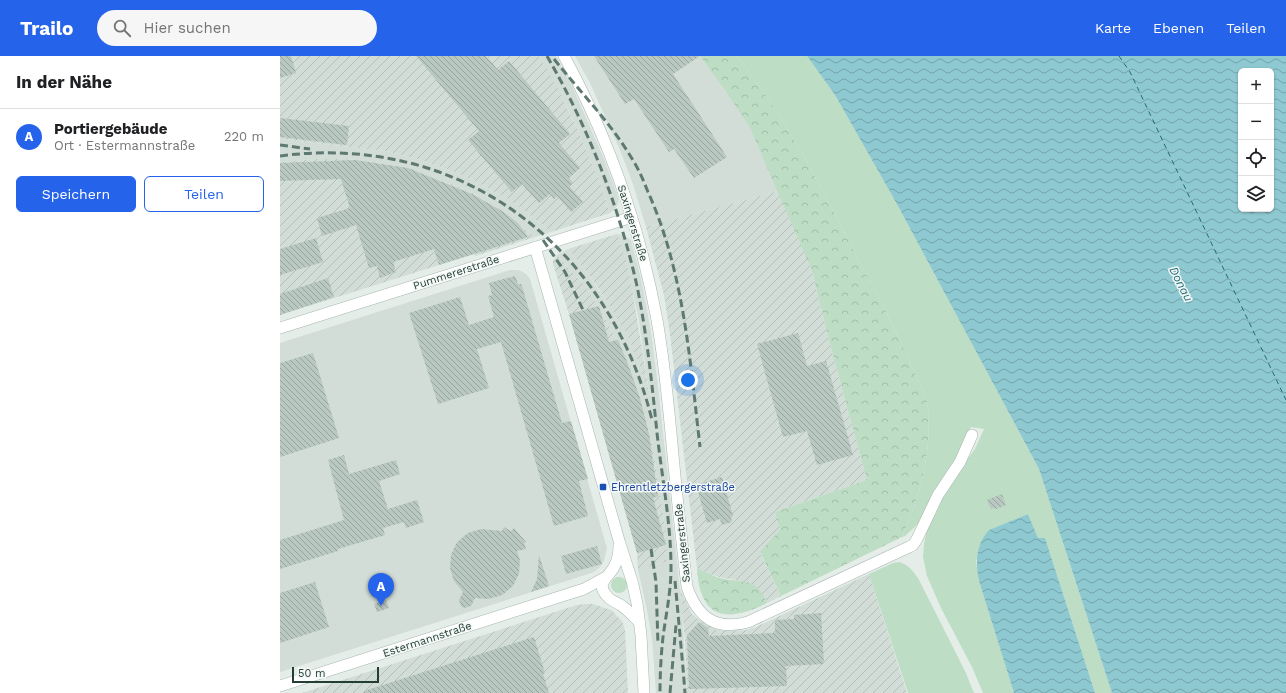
<!DOCTYPE html>
<html lang="de">
<meta charset="utf-8">
<style>
body{margin:0;font-family:"Work Sans",sans-serif;background:#f6f6f6;color:#202124}
.controls{position:absolute;right:12px;top:12px;display:grid;overflow:hidden;border-radius:6px;box-shadow:0 1px 3px #0004}
.controls button{width:36px;height:36px;display:grid;place-items:center;padding:0;border:0;border-bottom:1px solid #e0e0e0;background:#fff;color:#202124;font:20px sans-serif}
.scale{position:absolute;left:12px;bottom:10px;width:87px;box-sizing:border-box;padding-left:4px;border:2px solid #243e36;border-top:0;font-size:11px;line-height:14px;white-space:nowrap;color:#243e36;-webkit-text-stroke:3px #f4f9f7;paint-order:stroke}
.you{position:absolute;left:408px;top:324px;width:14px;height:14px;margin:-10px;border:3px solid #fff;border-radius:50%;background:#1a73e8;box-shadow:0 0 0 6px #1a73e833}
.badge{display:grid;place-items:center;width:26px;height:26px;border-radius:50%;background:#2563eb;color:#fff;font-size:13px;font-weight:700}
.pin{position:absolute;translate:-50% -33px;filter:drop-shadow(0 1px 2px #0008)}
.pin::after{content:'';position:absolute;top:21px;width:14px;height:12px;background:inherit;clip-path:polygon(0 0,100% 0,50% 100%)}
.list{margin:0;padding:0;list-style:none}
h2{display:flex;justify-content:space-between;align-items:center;height:52px;margin:0;padding:0 16px;font-size:17px}
h2 small{font-size:13px;font-weight:400;color:#757577}
.list li{display:grid;grid-template-columns:26px 1fr auto;gap:12px;align-items:center;box-sizing:border-box;height:56px;padding:0 16px;border-top:1px solid #e0e0e0}
.list b{display:block;font-size:15px;white-space:nowrap}
.list p{margin:0;font-size:13px;white-space:nowrap;color:#757577}
.list em{font-size:13px;font-style:normal;color:#757577}
.actions{display:flex;gap:8px;padding:12px 16px}
.actions a{flex:1;padding:9px 0;border:1px solid #2563eb;border-radius:6px;text-align:center;font-size:14px;color:#2563eb}
.actions .main{background:#2563eb;color:#fff}
.icon{flex:none;width:22px;height:22px;fill:none;stroke:currentColor;stroke-width:2;stroke-linecap:round;stroke-linejoin:round}
.map{position:relative;flex:none;width:1006px;height:637px;overflow:hidden}
header{display:flex;align-items:center;gap:24px;box-sizing:border-box;height:56px;padding:0 20px;background:#2563eb;color:#fff}
header strong{font-size:19px}
nav{display:flex;gap:22px;margin-inline-start:auto;font-size:14px}
.search{width:280px;height:36px;background:#f6f6f6;display:flex;align-items:center;gap:10px;box-sizing:border-box;padding:0 14px;border-radius:22px;color:#757577;font-size:15px}
main{display:flex}
aside{flex:1;background:#fff}
.map>svg:first-child{display:block}
.built{fill:#d2ddd7}
.industrial{fill:url(#industrial-furrows)}
.green{fill:#bdddc5}
.forest{fill:url(#forest-crowns)}
.water{fill:url(#water-waves);fill-rule:evenodd}
.lines{fill:none;stroke-linecap:round;stroke-linejoin:round}
.ferry{stroke:#1f6c78;stroke-width:1;stroke-dasharray:5 4;stroke-linecap:butt}
.building{fill:url(#building-back-hatch)}
.minor-casing{stroke:#a7b5af;stroke-width:12}
.minor{stroke:#fff;stroke-width:11}
.rail{stroke:#5e7971;stroke-width:3;stroke-dasharray:8 4;stroke-linecap:butt}
.transit-dot{fill:#1a4fb4;stroke:#f4f9f7;stroke-width:1.5}
.labels{text-anchor:middle;stroke-width:3;stroke-linejoin:round;paint-order:stroke}
.street-label{font-size:11px;fill:#243e36;stroke:#f4f9f7}
.transit-label{font-size:11px;fill:#164399;stroke:#f4f9f7;text-anchor:start}
.water-label{font-size:12px;font-style:italic;fill:#1f6c78;stroke:#f4f9f7}
</style>
<header>
<strong>Trailo</strong>
<div class="search"><svg class="icon" aria-label="search" viewBox="0 0 24 24"><circle cx="10" cy="10" r="6"/><path d="M15 15l6 6"/></svg>Hier suchen</div>
<nav><a>Karte</a><a>Ebenen</a><a>Teilen</a></nav>
</header>
<main>
<aside>
<h2>In der Nähe<small></small></h2>
<ul class="list">
<li><span class="badge">A</span><div><b>Portiergebäude</b><p>Ort · Estermannstraße</p></div><em>220 m</em></li>
</ul>
<div class="actions"><a class="main">Speichern</a><a>Teilen</a></div>
</aside>
<div class="map">
<svg width="1006" height="637" viewBox="0 0 1006 637">
<defs>
<pattern id="industrial-furrows" width="10" height="10" patternUnits="userSpaceOnUse"><rect width="10" height="10" fill="#d2ddd7"/><path d="M-1 1l2-2M0 10L10 0M9 11l2-2" fill="none" stroke="#b4bfb9"/></pattern>
<pattern id="forest-crowns" width="20" height="18" patternUnits="userSpaceOnUse"><rect width="20" height="18" fill="#bdddc5"/><path d="M2 6a3 3 0 1 1 6 0M12 15a3 3 0 1 1 6 0" fill="none" stroke="#a2bfaa"/></pattern>
<pattern id="water-waves" width="16" height="10" patternUnits="userSpaceOnUse"><rect width="16" height="10" fill="#8ec8d0"/><path d="M0 5q4-4 8 0t8 0" fill="none" stroke="#74a4aa"/></pattern>
<pattern id="building-back-hatch" width="6" height="6" patternUnits="userSpaceOnUse"><rect width="6" height="6" fill="#b9c8c1"/><path d="M-1 5l2 2M0 0l6 6M5-1l2 2" fill="none" stroke="#96a49e"/></pattern>
</defs>
<rect width="100%" height="100%" fill="#e4ede8"/>
<path class="built" d="M 259,0 L 276,0 L 292,30 L 307,64 L 324,103 L 339,143 L 337,150 L 334,154 L 330,157 L 320,127 L 299,77 L 287,51 Z
M 295,0 L 420,0 L 446,36 L 470,72 L 498,135 L 366,171 L 353,128 L 340,94 L 310,27 Z
M 0,83 L 106,95 L 141,104 L 170,114 L 191,123 L 226,142 L 240,151 L 271,176 L 255,181 L 222,155 L 196,139 L 174,129 L 115,110 L 82,104 L 62,103 L 33,103 L 0,106 Z
M 337,178 L 343,179 L 351,184 L 362,227 L 371,276 L 378,330 L 402,553 L 407,637 L 376,637 L 372,583 L 366,549 L 358,514 L 386,506 L 385,471 L 373,392 L 360,342 L 345,300 L 321,255 L 307,232 L 277,199 L 288,193 L 303,211 L 336,259 L 347,278 L 360,310 L 370,344 L 359,265 L 352,232 L 347,207 Z
M 230,214 L 238,214 L 243,216 L 247,219 L 250,223 L 326,489 L 327,492 L 324,505 L 320,511 L 314,516 L 302,520 L 0,616 L 0,287 Z"/>
<path class="industrial" d="M 0,0 L 259,0 L 275,27 L 299,77 L 320,127 L 330,157 L 271,176 L 240,151 L 226,142 L 191,123 L 170,114 L 141,104 L 106,95 L 0,83 Z
M 33,103 L 62,103 L 82,104 L 115,110 L 174,129 L 196,139 L 222,155 L 255,181 L 195,200 L 194,198 L 0,259 L 0,106 Z
M 498,135 L 532,215 L 551,292 L 587,424 L 495,456 L 500,474 L 480,497 L 501,540 L 487,547 L 484,541 L 456,524 L 443,522 L 429,518 L 417,512 L 390,278 L 384,239 L 366,171 Z
M 337,178 L 347,207 L 352,232 L 371,349 L 360,310 L 347,278 L 319,233 L 303,211 L 288,193 Z
M 277,199 L 307,232 L 321,255 L 345,300 L 360,342 L 373,392 L 385,471 L 387,491 L 386,506 L 358,514 L 357,497 L 289,258 L 273,208 L 273,204 Z
M 589,518 L 627,637 L 407,637 L 405,584 L 400,533 L 412,558 L 419,564 L 437,574 L 451,575 L 465,574 L 476,571 Z
M 306,548 L 313,548 L 331,554 L 342,565 L 345,574 L 348,637 L 22,637 L 297,549 Z"/>
<path class="green" d="M 456,0 L 527,0 L 555,39 L 618,150 L 759,413 L 832,637 L 815,637 L 765,482 L 758,482 L 748,458 L 709,474 L 696,505 L 699,525 L 734,637 L 703,637 L 692,611 L 661,552 L 647,520 L 643,501 L 644,488 L 647,473 L 663,437 L 695,393 L 704,373 L 691,371 L 684,390 L 639,467 L 625,480 L 622,481 C 640,441 652,395 648,352 C 647,340 640,328 635,318 C 623,289 609,261 594,233 C 551,153 515,71 456,0 Z
M 619,506 C 629,509 632,514 638,522 L 685,615 L 694,637 L 628,637 L 589,518 L 613,507 Z
M331 529a8 8 0 1 1 16 0a8 8 0 1 1-16 0Z"/>
<path class="forest" d="M 420,0 L 456,0 C 515,71 551,153 594,233 C 609,261 623,289 635,318 C 640,328 647,340 648,352 C 652,395 640,441 622,481 L 501,540 L 480,496 L 500,474 L 495,456 L 587,424 L 551,292 L 532,215 L 470,72 L 446,36 Z
M 417,512 C 426,516 434,521 444,523 C 454,525 465,524 474,529 C 481,533 484,541 487,547 C 464,558 432,570 421,536 C 418,529 418,520 417,512 Z"/>
<path class="water" d="M 527,0 L 1006,0 L 1006,637 L 832,637 L 759,413 L 618,150 L 555,39 ZM 961,15 L 991,15 L 991,153 L 961,153 Z
M 748,458 L 758,482 L 765,482 L 815,637 L 734,637 L 699,525 C 695,507 696,488 709,474 Z"/>
<g class="lines">
<path class="ferry" d="M 839,0 L 850,16 L 1006,344"/>
</g>
<path class="building" d="M 0,0 L 11,0 L 16,17 L 0,22 Z
M 136,0 L 206,0 L 218,14 L 229,5 L 290,78 L 279,87 L 300,112 L 289,122 L 293,127 L 289,130 L 303,146 L 291,156 L 277,140 L 274,143 L 270,138 L 259,147 L 242,128 L 232,136 L 188,84 L 199,75 Z
M 314,0 L 420,0 L 393,18 L 447,101 L 414,122 L 394,93 L 389,96 L 354,43 L 345,48 Z
M 0,62 L 69,70 L 67,89 L 0,81 Z
M 75,104 L 128,112 L 192,138 L 222,155 L 238,167 L 248,181 L 159,209 L 154,193 L 113,206 L 116,216 L 100,222 L 97,210 L 89,212 L 76,169 L 42,180 L 37,162 L 70,152 L 61,123 L 0,125 L 0,107 Z
M 36,182 L 43,206 L 0,219 L 0,193 Z
M 235,220 L 238,228 L 241,228 L 242,230 L 282,367 L 291,365 L 308,423 L 299,425 L 308,460 L 274,470 L 221,286 L 197,293 L 209,332 L 158,348 L 129,257 L 180,241 L 189,269 L 214,261 L 208,240 L 212,239 L 209,227 Z
M 48,222 L 54,241 L 0,259 L 0,238 Z
M 319,250 L 329,286 L 338,284 L 348,308 L 360,342 L 369,378 L 378,440 L 373,442 L 386,489 L 357,497 L 289,258 Z
M 518,277 L 527,310 L 546,305 L 573,399 L 537,409 L 527,375 L 503,381 L 477,288 Z
M 33,297 L 59,382 L 0,401 L 0,307 Z
M 64,399 L 69,418 L 116,404 L 120,418 L 99,425 L 108,453 L 137,444 L 144,466 L 126,472 L 124,466 L 103,472 L 105,479 L 58,493 L 58,495 L 0,513 L 0,484 L 64,464 L 48,404 Z
M 442,421 L 453,460 L 451,461 L 452,466 L 442,469 L 440,463 L 427,467 L 416,429 Z
M 722,438 L 726,449 L 716,453 L 715,452 L 711,453 L 707,444 Z
M 224,471 L 231,475 L 234,472 L 246,486 L 244,487 L 246,493 L 237,495 L 240,504 L 239,518 L 233,530 L 222,539 L 209,543 L 195,542 L 191,550 L 184,552 L 181,550 L 179,544 L 183,536 L 174,525 L 170,512 L 171,499 L 177,486 L 188,477 L 201,473 L 222,475 Z
M 317,490 L 322,508 L 286,518 L 281,500 Z
M 259,499 L 269,530 L 251,536 L 257,523 Z
M 35,526 L 49,571 L 0,587 L 0,537 Z
M 106,544 L 109,552 L 97,556 L 94,548 Z
M 541,557 L 544,608 L 506,610 L 507,630 L 409,633 L 407,579 L 419,566 L 428,572 L 429,580 L 495,577 L 495,564 L 514,563 L 514,559 Z
M 254,581 L 265,617 L 263,618 L 269,637 L 84,637 L 84,635 Z"/>
<g class="lines">
<g class="minor-casing">
<path id="minor" d="M 284,0 C 329,83 360,172 377,264 C 385,309 389,354 393,399 C 397,443 402,487 407,531 C 418,562 436,575 468,566 L 629,491 L 633,489 L 637,483 L 658,439 L 680,406 L 692,379
M 255,191 L 340,488 L 352,525 L 357,547 L 361,579 L 364,637
M 0,272 L 352,161
M 339,490 C 339,498 338,504 334,511 C 329,521 315,527 327,540 C 330,545 337,546 342,550 C 349,555 354,561 360,567
M 0,630 L 304,533 L 326,521"/>
</g>
<use href="#minor" class="minor"/>
<path class="rail" d="M 267,0 C 308,71 339,150 357,230 C 367,279 372,328 377,377 C 382,422 391,467 391,512 C 391,536 386,558 383,581 C 381,599 380,618 380,637
M 274,3 C 301,37 332,68 354,106 C 360,116 364,126 368,136 C 404,216 410,305 420,391
M 0,89 L 30,93
M 0,100 C 181,76 329,190 372,364
M 263,184 L 285,216 L 303,254
M 371,493 L 376,526 L 378,588
M 395,525 L 403,612 L 405,637
M 390,637 L 396,569"/>
</g>
<rect class="transit-dot" x="319" y="427" width="8" height="8" rx="2"/>
<g class="labels">
<g class="street-label">
<text transform="translate(353 167) rotate(73)" y="4">Saxingerstraße</text>
<text transform="translate(176 216) rotate(-18)" y="4">Pummererstraße</text>
<text transform="translate(402 487) rotate(-96)" y="4">Saxingerstraße</text>
<text transform="translate(147 583) rotate(-18)" y="4">Estermannstraße</text>
</g>
<g class="transit-label">
<text x="331" y="435">Ehrentletzbergerstraße</text>
</g>
<g class="water-label">
<text transform="translate(901 228) rotate(63)" y="4">Donau</text>
</g>
</g>
</svg>
<div class="controls">
<button>+</button>
<button>−</button>
<button><svg class="icon" aria-label="locate" viewBox="0 0 24 24"><circle cx="12" cy="12" r="6"/><path d="M12 2v4M12 18v4M2 12h4M18 12h4"/></svg></button>
<button><svg class="icon" aria-label="layers" viewBox="0 0 24 24"><path d="M12 4l9 5-9 5-9-5zM3 14l9 5 9-5"/></svg></button>
</div>
<div class="scale">50 m</div>
<div class="you"></div>
<div class="pin badge" style="left:101px;top:550px">A</div>
</div>
</main>
